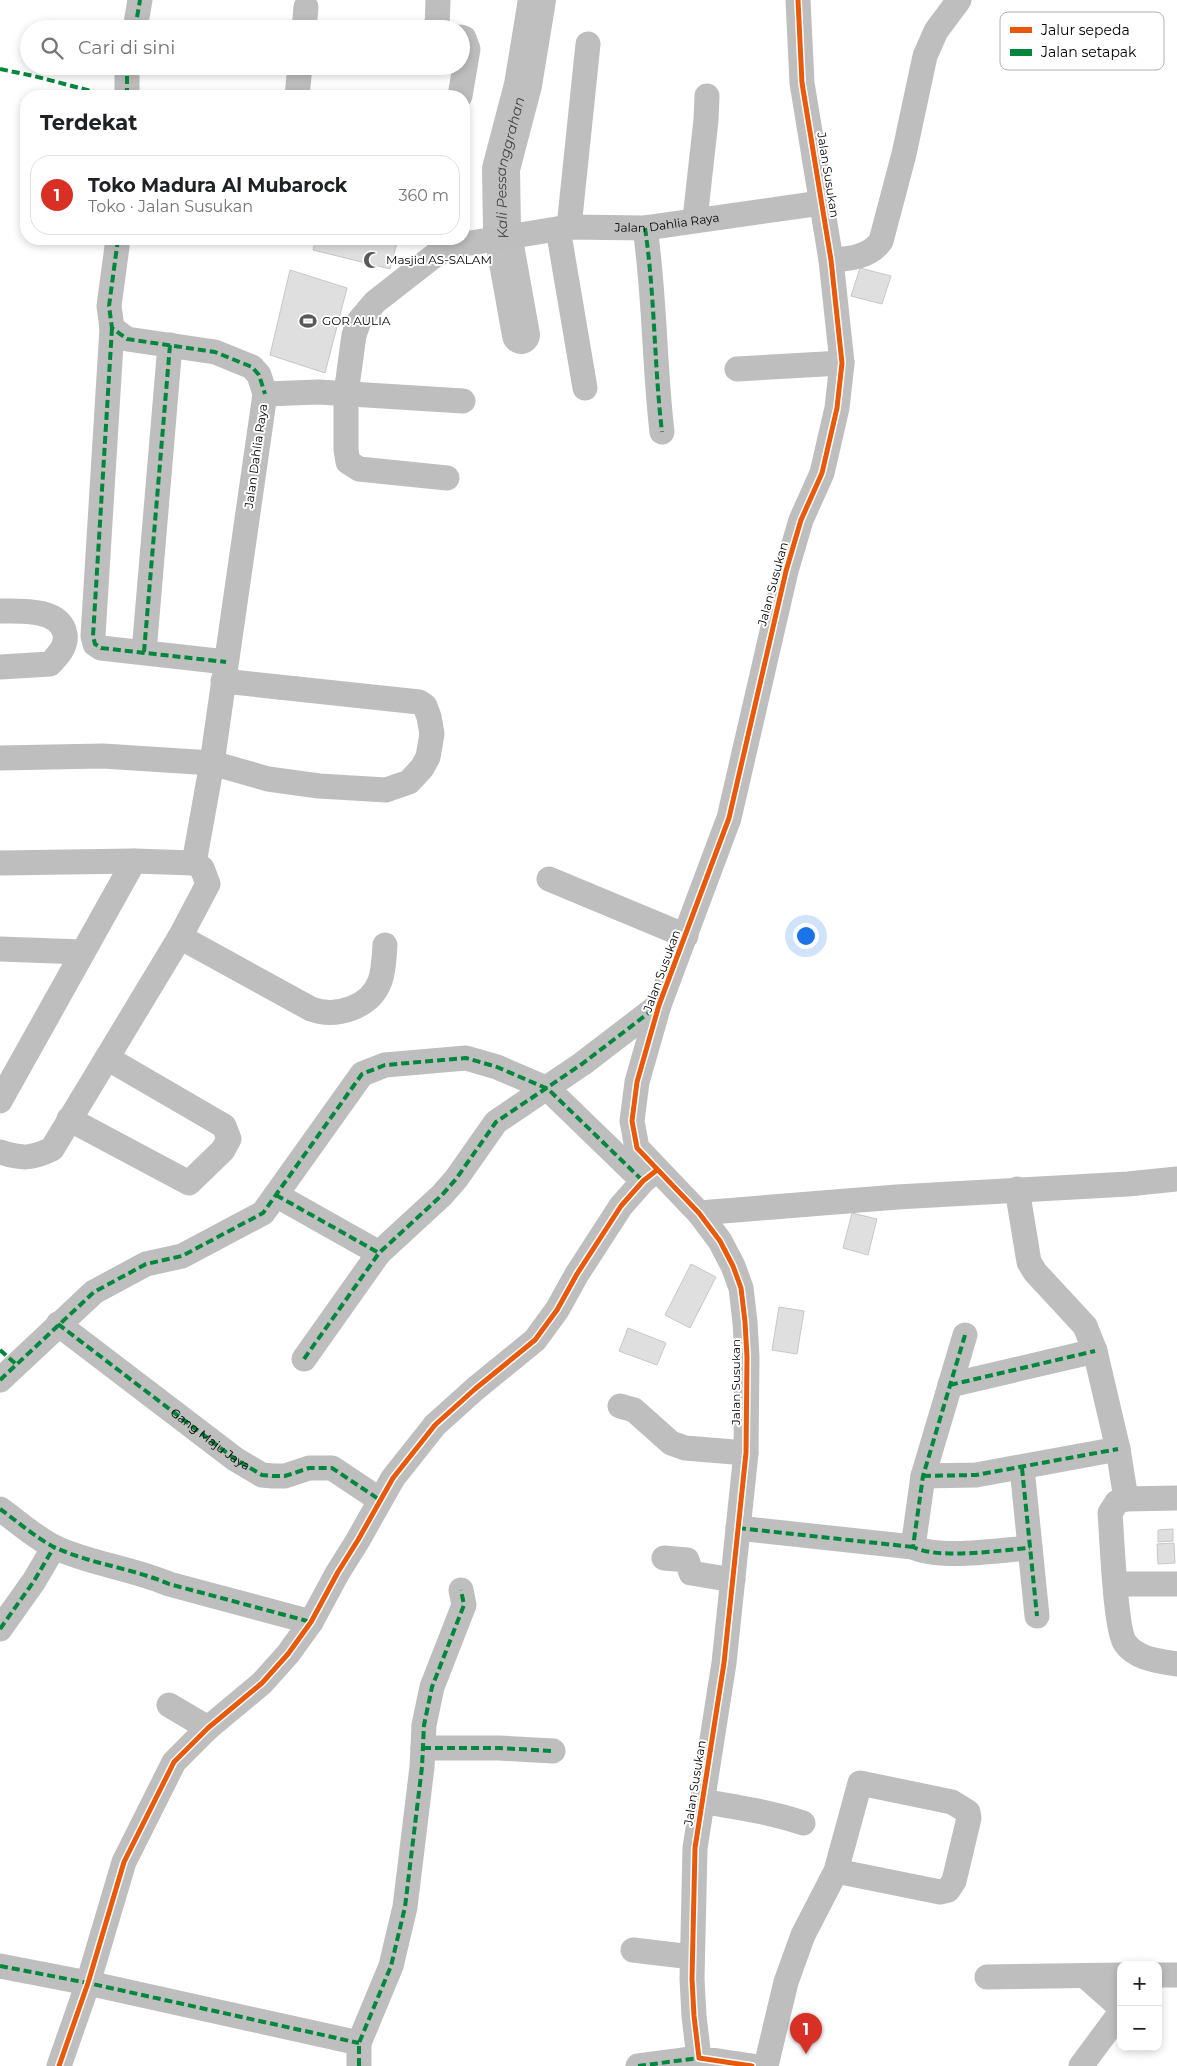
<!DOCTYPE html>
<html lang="id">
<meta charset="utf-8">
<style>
body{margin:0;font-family:Montserrat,sans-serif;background:#f2f2f2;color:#202124}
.controls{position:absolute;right:15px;bottom:15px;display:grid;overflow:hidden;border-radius:10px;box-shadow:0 2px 8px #0003}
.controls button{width:45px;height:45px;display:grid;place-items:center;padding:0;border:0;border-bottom:1px solid #e0e0e0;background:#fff;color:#202124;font:25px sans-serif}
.you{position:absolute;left:805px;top:935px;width:18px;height:18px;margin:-12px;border:4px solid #fff;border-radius:50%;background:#1a73e8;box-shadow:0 0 0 8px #1a73e833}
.badge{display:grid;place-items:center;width:32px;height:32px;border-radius:50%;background:#d93025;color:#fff;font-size:16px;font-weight:700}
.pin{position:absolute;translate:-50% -41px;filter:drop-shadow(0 1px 2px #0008)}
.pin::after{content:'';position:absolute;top:26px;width:18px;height:15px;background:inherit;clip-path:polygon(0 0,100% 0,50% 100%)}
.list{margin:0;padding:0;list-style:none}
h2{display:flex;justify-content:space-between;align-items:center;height:65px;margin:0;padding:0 20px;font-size:21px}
h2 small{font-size:16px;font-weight:400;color:#757577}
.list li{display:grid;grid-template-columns:32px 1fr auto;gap:15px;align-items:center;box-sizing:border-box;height:80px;margin:0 10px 10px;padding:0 10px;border:1px solid #e0e0e0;border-radius:20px}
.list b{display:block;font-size:19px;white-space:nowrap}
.list p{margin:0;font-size:16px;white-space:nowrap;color:#757577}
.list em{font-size:16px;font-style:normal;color:#757577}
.icon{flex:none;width:28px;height:28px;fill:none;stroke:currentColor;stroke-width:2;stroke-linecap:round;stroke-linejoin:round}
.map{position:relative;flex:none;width:1177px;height:2066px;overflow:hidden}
.search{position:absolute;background:#fff;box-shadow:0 2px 8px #0003;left:20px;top:20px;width:450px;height:55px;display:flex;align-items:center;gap:12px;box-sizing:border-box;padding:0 18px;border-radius:28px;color:#757577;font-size:19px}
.panel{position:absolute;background:#fff;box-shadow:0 2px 8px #0003;left:20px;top:90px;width:450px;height:155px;border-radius:20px}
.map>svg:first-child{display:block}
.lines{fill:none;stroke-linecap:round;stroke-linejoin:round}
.river{stroke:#bfbfbf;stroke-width:38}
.building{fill:#dfdfdf;stroke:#c7c7c7}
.minor{stroke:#bebebe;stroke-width:25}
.quiet{stroke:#00873e;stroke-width:4;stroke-dasharray:8 4;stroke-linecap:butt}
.cycleway-casing{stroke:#fff;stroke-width:8}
.cycleway{stroke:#e8590c;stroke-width:5}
.labels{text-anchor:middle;stroke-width:4;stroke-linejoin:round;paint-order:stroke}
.street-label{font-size:12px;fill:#000;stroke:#fff}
.poi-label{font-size:12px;fill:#000;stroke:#fff;text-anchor:start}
.water-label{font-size:14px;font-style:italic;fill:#444;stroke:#fff}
.key{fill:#fff;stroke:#b2b2b2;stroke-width:1}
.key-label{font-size:14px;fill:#000}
</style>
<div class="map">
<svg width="1177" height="2066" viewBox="0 0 1177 2066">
<rect width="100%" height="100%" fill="#fff"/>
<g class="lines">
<path class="river" id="s1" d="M 521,335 L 502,229 L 501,169 L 523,85 L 537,0"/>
</g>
<path class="building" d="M 316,239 L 398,239 L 390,269 L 313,250 Z
M 860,268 L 891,276 L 882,304 L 851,296 Z
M 290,270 L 347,288 L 325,373 L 270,355 Z
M 852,1213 L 877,1219 L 868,1255 L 843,1248 Z
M 691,1264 L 716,1277 L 690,1328 L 665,1315 Z
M 779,1307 L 804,1311 L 797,1354 L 772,1350 Z
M 628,1328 L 666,1343 L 657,1365 L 619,1351 Z
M 1173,1529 L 1173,1541 L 1158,1542 L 1158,1530 Z
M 1174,1543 L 1175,1563 L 1158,1564 L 1157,1544 Z"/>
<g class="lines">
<g class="minor">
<path d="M 135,29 L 140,0"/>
<path d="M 304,29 L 306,7"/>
<path d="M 437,29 L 438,0"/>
<path d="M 127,96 L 127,66"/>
<path d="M 297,96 L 300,66"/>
<path d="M 460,96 L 468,49 L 464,38 L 461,37"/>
<path d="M 695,219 L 706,120 L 707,96"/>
<path d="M 569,227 L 588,44"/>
<path d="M 645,228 C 655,296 654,364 662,432"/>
<path d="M 558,229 L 585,388"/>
<path d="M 118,239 L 109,306 L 112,328 L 127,339 L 215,352 L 252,367 L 259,375 L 265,394 L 212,763 L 194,863"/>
<path d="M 831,260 C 849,259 870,257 881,241 L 904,154 L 925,56 L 936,31 L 959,0"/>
<path d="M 112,328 L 93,636 L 95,644 L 101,648 L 226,662"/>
<path d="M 737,369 L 842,363"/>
<path d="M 265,394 L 319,392 L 463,401"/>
<path id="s2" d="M 447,478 L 359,469 L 348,462 L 346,450 L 346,394 L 354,335 L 359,321 L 375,302 L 434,256 L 452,246 L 569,227 L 645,228 L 821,203"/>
<path d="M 0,611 C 20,611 60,608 65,634 C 67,647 58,655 50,664 L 0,667"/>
<path d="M 144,652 L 170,345"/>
<path d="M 0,758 L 103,756 L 212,763 L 268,779 L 319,786 L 386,790 L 409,782 L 422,768 L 428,757 L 432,734 L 429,717 L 425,706 L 419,702 L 223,681"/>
<path d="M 0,863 L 134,861 L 194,863 L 202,868 L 208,884 L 180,937 L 52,1149 C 31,1159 22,1159 0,1152"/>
<path d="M 549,879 L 686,936"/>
<path d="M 180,937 L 311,1009 C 336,1018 370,1008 380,981 C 384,970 384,957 385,945"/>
<path d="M 0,949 L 83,952"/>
<path d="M 0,1101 L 134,861"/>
<path d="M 69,1119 L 189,1183 L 223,1150 L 229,1139 L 224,1126 L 107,1058"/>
<path d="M 1017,1189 L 1029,1262 L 1035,1272 L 1085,1326 L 1095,1351 L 1118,1449 L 1126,1499"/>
<path d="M 276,1195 L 379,1253"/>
<path d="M 699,1213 L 897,1197 L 1128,1184 L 1177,1179"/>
<path d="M 58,1324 L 235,1459 L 262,1475 L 273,1476 L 285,1476 L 309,1468 L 332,1468 L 380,1500"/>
<path d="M 965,1335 L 923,1476 L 913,1547 C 940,1560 999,1550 1030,1548"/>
<path d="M 304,1359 L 379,1253 L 442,1195 L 456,1179 L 496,1122 L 582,1064 L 659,1005"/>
<path d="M 0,1380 L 94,1292 L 146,1264 L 182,1256 L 263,1213 L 362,1074 L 385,1065 L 466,1058 L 497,1067 L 548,1089 L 643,1181"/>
<path d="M 950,1385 L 1095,1351"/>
<path d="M 620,1406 L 634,1410 L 671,1443 L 685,1448 L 746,1453"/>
<path d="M 1022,1468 L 1037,1616"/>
<path d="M 923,1476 L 976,1475 L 1118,1449"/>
<path d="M 1177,1498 L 1126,1499 L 1117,1502 L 1110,1513 C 1112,1536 1115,1628 1125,1643 C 1136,1659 1159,1661 1177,1664"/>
<path d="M 0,1509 C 17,1521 36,1538 54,1547 C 90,1564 132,1568 169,1584 L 311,1622"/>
<path d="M 738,1528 L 913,1547"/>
<path d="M 664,1558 L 687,1560 L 691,1573 L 733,1580"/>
<path d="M 1116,1584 L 1177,1584"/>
<path d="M 0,1629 L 34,1581 L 54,1547"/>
<path d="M 169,1705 L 208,1728"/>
<path d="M 423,1748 L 499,1748 L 553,1751"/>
<path d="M 701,1801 C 736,1807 770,1812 803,1823"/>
<path d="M 633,1950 L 692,1957"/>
<path d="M 0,1966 L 88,1983 L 359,2043"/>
<path d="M 1158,1975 L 1177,1975"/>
<path d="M 1085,1976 L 1121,2008"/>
<path d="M 987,1977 L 1121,1975"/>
<path d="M 59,2066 L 88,1983 L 124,1862 L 174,1762 L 208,1728 L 262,1683 L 288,1654 L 311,1622 L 338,1572 L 358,1540 L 393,1478 L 435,1425 L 475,1389 L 535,1340 L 557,1310 L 577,1274 L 621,1206 L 643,1181 L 657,1170"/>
<path d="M 359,2066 L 359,2043 L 391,1966 L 405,1907 L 422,1767 L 424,1725 L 432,1687 L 464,1605 L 461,1590"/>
<path d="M 638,2066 L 699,2058"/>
<path d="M 752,2066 L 699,2058 L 694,2016 L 692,1979 L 695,1848 L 724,1663 L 746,1453 L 747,1357 L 745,1322 L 741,1288 L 733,1266 L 720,1241 L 699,1213 L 637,1148 L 632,1121 L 637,1082 L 659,1005 L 729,818 L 786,571 L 801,520 L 822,473 L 837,408 L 842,363 L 831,260 L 802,83 L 798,0"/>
<path d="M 766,2066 L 786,1982 L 803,1935 L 836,1871 L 860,1783 L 952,1802 L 968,1812 L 969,1818 L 954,1881 L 948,1890 L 940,1892 L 836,1871"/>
<path d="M 1081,2066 L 1121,2012"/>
</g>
<g class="quiet">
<path d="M 135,29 L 140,0"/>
<path d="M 0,69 L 34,76 L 110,96"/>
<path d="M 127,96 L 127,66"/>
<path d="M 645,228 C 655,296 654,364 662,432"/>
<path d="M 118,239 L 109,306 L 112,328 L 127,339 L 215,352 L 252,367 L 259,375 L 265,394"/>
<path d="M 112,328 L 93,636 L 95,644 L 101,648 L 226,662"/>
<path d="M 144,652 L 170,345"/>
<path d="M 276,1195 L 379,1253"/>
<path id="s3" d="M 58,1324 L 235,1459 L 262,1475 L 273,1476 L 285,1476 L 309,1468 L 332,1468 L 380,1500"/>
<path d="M 965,1335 L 923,1476 L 913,1547 C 940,1560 999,1550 1030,1548"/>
<path d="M 0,1350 L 16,1364"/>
<path d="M 304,1359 L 379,1253 L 442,1195 L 456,1179 L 496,1122 L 582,1064 L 659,1005"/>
<path d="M 0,1380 L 94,1292 L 146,1264 L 182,1256 L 263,1213 L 362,1074 L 385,1065 L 466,1058 L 497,1067 L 548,1089 L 643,1181"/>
<path d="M 950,1385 L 1095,1351"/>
<path d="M 1022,1468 L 1037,1616"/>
<path d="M 923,1476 L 976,1475 L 1118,1449"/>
<path d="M 0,1509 C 17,1521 36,1538 54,1547 C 90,1564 132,1568 169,1584 L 311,1622"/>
<path d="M 738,1528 L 913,1547"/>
<path d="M 0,1629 L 34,1581 L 54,1547"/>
<path d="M 423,1748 L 499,1748 L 553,1751"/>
<path d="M 0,1966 L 88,1983 L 359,2043"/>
<path d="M 359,2066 L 359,2043 L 391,1966 L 405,1907 L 422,1767 L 424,1725 L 432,1687 L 464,1605 L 461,1590"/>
<path d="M 638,2066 L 699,2058"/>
</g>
<g class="cycleway-casing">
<path id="cycleway" d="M 59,2066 L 88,1983 L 124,1862 L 174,1762 L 208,1728 L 262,1683 L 288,1654 L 311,1622 L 338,1572 L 358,1540 L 393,1478 L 435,1425 L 475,1389 L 535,1340 L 557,1310 L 577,1274 L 621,1206 L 643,1181 L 657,1170
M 752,2066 L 699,2058 L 694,2016 L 692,1979 L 695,1848 L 724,1663 L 746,1453 L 747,1357 L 745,1322 L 741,1288 L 733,1266 L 720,1241 L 699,1213 L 637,1148 L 632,1121 L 637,1082 L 659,1005 L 729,818 L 786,571 L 801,520 L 822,473 L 837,408 L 842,363 L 831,260 L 802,83 L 798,0"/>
</g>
<use href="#cycleway" class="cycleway"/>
</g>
<defs>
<g id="mosque-bare" transform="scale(1.35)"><path d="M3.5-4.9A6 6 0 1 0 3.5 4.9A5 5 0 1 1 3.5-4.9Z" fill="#595959" stroke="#fff" stroke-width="2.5" paint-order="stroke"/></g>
<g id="stadium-bare" transform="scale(1.35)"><path d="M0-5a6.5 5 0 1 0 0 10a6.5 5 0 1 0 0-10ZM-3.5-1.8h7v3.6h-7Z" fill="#595959" stroke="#fff" stroke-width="2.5" paint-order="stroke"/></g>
</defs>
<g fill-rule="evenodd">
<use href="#mosque-bare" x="372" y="260"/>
<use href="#stadium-bare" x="308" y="321"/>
</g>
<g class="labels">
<g class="street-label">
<text transform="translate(828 175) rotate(81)" y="4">Jalan Susukan</text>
<text dy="4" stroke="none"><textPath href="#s2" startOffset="581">Jalan Dahlia Raya</textPath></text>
<text transform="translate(256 456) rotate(-82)" y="4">Jalan Dahlia Raya</text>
<text transform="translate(773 584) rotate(-75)" y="4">Jalan Susukan</text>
<text transform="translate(662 971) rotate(-70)" y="4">Jalan Susukan</text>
<text transform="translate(736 1382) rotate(-90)" y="4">Jalan Susukan</text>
<text dy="4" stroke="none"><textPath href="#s3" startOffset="191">Gang Maju Jaya</textPath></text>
<text transform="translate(695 1783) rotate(-81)" y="4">Jalan Susukan</text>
</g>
<g class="poi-label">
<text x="386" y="264">Masjid AS-SALAM</text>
<text x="322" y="325">GOR AULIA</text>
</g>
<g class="water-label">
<text dy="5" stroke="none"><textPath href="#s1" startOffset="170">Kali Pessanggrahan</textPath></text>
</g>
</g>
<rect x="1000" y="12" width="164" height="58" rx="8" class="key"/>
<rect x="1010" y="27" width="22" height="6" fill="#e8590c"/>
<rect x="1010" y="49" width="22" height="7" fill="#00873e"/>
<g class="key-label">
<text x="1041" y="35">Jalur sepeda</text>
<text x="1041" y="57">Jalan setapak</text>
</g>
</svg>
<div class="controls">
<button>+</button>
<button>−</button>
</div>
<div class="you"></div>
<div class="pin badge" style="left:806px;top:2054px">1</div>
<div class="search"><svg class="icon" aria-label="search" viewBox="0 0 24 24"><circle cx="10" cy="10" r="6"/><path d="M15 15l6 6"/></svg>Cari di sini</div>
<section class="panel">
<h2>Terdekat<small></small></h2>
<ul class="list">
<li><span class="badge">1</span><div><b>Toko Madura Al Mubarock</b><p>Toko · Jalan Susukan</p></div><em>360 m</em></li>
</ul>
</section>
</div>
